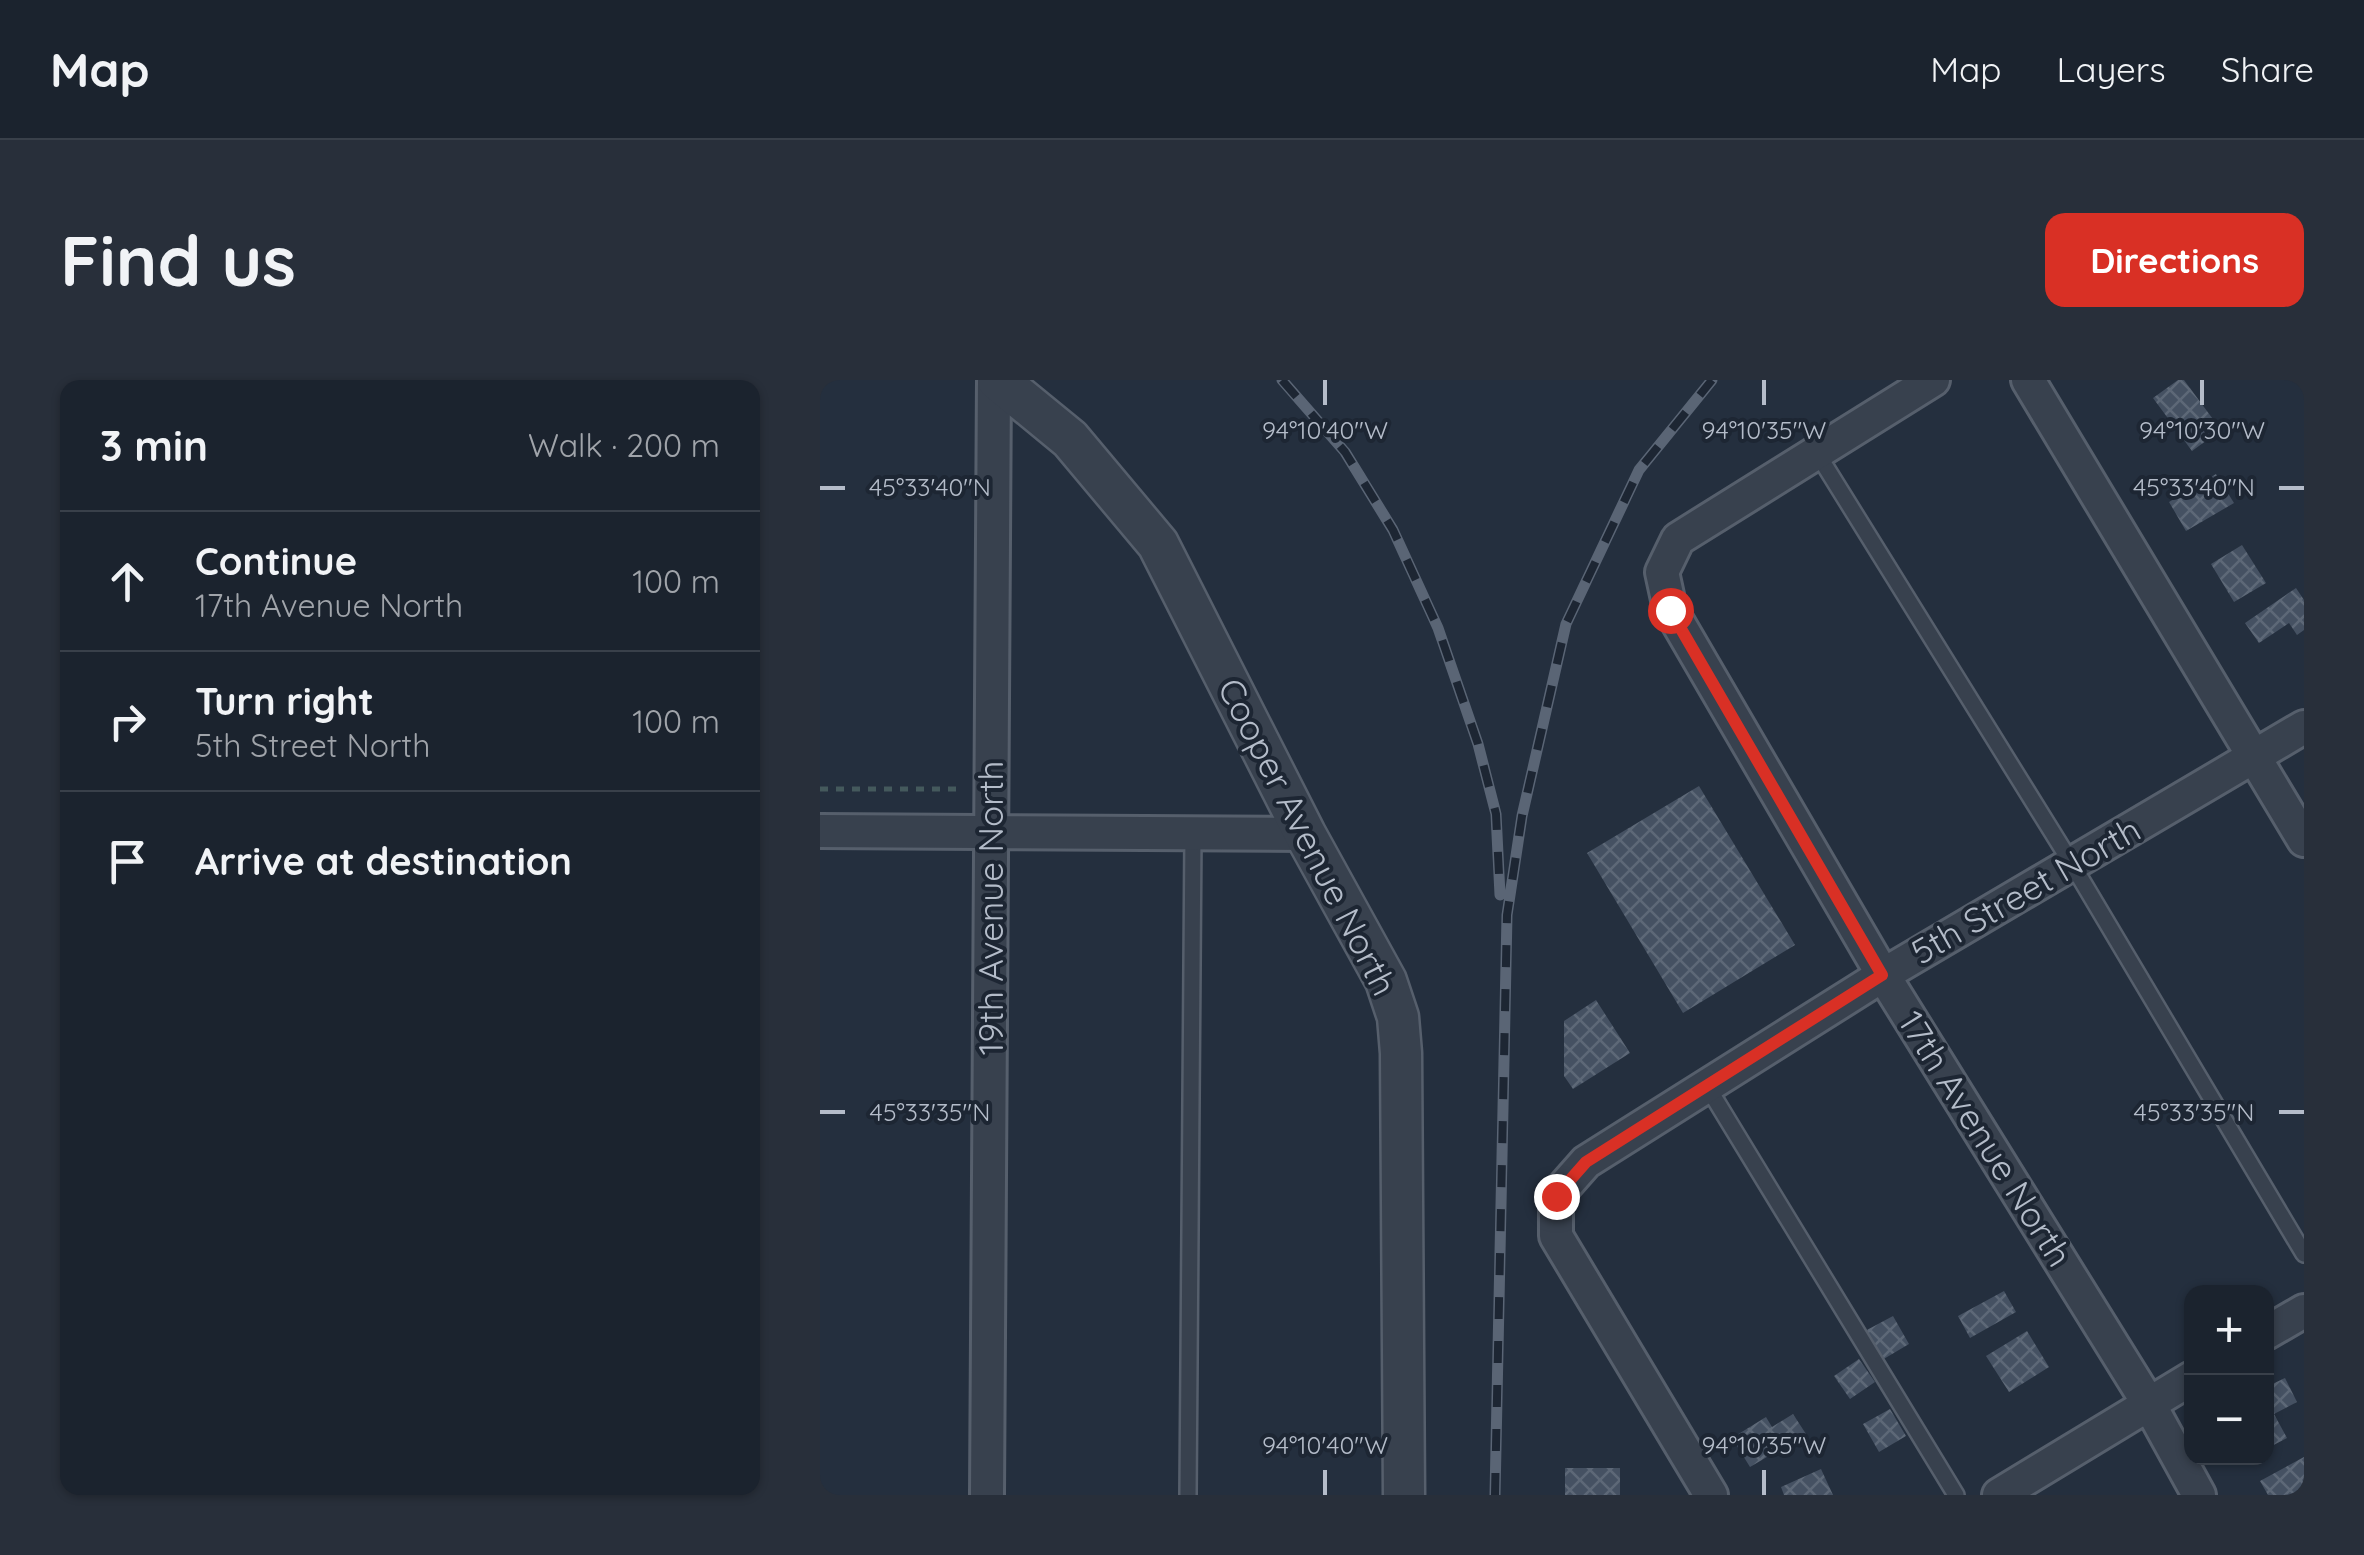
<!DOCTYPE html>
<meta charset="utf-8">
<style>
body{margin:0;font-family:Quicksand,sans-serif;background:#282f3a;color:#f1f3f6}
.controls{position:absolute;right:30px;bottom:30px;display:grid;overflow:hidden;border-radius:20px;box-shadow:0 2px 8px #0004}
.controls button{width:90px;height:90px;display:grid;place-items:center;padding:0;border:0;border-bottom:2px solid #39404a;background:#1b232e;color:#f1f3f6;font:50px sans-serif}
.stop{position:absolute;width:30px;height:30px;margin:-22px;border:8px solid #d93025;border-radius:50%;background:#fff}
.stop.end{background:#d93025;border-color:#fff;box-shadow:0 2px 10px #0008}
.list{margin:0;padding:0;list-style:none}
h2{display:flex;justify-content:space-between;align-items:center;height:130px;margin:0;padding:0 40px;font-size:42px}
h2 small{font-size:32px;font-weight:400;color:#a0a4aa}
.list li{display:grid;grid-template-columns:65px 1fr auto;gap:30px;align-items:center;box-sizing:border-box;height:140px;padding:0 40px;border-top:2px solid #39404a}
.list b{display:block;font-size:38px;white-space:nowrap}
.list p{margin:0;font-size:32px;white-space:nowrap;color:#a0a4aa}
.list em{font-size:32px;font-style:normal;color:#a0a4aa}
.icon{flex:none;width:55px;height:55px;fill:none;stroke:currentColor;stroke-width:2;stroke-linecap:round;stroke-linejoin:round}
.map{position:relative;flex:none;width:1484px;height:1115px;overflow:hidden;border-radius:20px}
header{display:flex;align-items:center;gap:60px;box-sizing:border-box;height:140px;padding:0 50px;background:#1b232e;border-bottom:2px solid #39404a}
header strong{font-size:48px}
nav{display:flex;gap:55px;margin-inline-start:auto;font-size:35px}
.intro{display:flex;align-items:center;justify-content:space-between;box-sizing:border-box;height:240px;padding:0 60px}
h1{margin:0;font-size:70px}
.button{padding:25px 45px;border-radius:20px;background:#d93025;color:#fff;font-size:35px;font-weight:700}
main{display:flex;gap:60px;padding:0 60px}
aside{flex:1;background:#1b232e;border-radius:20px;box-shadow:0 2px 8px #0004}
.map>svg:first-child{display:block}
.building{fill:url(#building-cross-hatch)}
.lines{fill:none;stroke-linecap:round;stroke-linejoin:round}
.service-casing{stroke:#565f6c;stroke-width:20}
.minor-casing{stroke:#565f6c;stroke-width:38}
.tertiary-casing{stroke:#565f6c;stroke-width:45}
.path{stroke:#44595c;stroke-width:5;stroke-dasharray:8 8;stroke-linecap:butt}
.service{stroke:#38414e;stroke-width:15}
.minor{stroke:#38414e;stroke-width:32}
.tertiary{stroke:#38414e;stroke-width:40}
.rail-casing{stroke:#5a6575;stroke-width:11}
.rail{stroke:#1d2633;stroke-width:8;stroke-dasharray:22;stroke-linecap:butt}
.route{stroke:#d93025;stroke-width:12}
.ticks{fill:none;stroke:#b4bcc9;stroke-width:4}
.labels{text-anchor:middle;stroke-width:8;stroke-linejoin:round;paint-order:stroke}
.street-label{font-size:35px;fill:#b4bcc9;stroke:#1d2633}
.ticks-label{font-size:25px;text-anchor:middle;fill:#b4bcc9;stroke:#1d2633;stroke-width:8;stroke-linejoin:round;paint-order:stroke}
</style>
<header>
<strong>Map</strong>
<nav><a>Map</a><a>Layers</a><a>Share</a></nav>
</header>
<div class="intro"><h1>Find us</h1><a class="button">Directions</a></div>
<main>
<aside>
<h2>3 min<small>Walk · 200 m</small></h2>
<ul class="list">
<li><svg class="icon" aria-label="ahead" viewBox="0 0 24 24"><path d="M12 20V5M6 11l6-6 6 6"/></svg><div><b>Continue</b><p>17th Avenue North</p></div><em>100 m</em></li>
<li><svg class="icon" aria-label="right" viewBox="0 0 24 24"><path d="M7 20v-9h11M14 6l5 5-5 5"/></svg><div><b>Turn right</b><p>5th Street North</p></div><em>100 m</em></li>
<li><svg class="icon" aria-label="arrive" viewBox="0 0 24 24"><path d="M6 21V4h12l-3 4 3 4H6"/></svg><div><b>Arrive at destination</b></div></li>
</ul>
</aside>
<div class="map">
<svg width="1484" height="1115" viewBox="0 0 1484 1115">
<defs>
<pattern id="building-cross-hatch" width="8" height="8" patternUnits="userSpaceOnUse" patternTransform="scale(2.5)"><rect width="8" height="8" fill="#455162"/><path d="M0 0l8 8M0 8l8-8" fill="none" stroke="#5d6877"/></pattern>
</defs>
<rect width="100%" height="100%" fill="#242f3e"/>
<path class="building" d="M 1358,0 L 1364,0 L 1401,50 L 1372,71 L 1333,18 Z
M 1396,94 L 1414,123 L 1366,151 L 1349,122 Z
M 1422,165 L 1446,203 L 1414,222 L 1391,184 Z
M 1476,208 L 1484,220 L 1484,250 L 1477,255 L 1469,243 L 1439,263 L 1425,243 Z
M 879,406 L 975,565 L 863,633 L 767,473 Z
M 776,620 L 810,673 L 753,709 L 744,696 L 744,641 Z
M 1184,911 L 1196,932 L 1150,958 L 1138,936 Z
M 1073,936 L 1089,964 L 1062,980 L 1045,951 Z
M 1207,951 L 1229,987 L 1189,1012 L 1166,976 Z
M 1039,979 L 1055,1002 L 1030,1019 L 1014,996 Z
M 1465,998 L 1477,1022 L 1454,1034 L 1467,1058 L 1446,1069 L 1446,1007 Z
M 1070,1029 L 1086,1056 L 1059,1072 L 1043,1044 Z
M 973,1034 L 986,1054 L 930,1087 L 912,1058 L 946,1037 L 952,1047 Z
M 1484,1077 L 1484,1115 L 1448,1115 L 1440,1101 Z
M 745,1088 L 800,1088 L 800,1115 L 745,1115 Z
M 1001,1089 L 1013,1115 L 964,1115 L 961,1107 Z"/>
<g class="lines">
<g class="service-casing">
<path id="service" d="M 997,73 L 1252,484 L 1484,874
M 887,706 L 1136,1115
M 368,1115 L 373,454"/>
</g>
<g class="minor-casing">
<path id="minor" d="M 1113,0 L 858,159 L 842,192 L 850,229 L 1063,595 L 1329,1024 L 1379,1115
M 1208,0 L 1484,460
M 0,451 L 485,454
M 1446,953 L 1484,931
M 167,1115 L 174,0
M 891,1115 L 736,856 L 736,816 L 766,782 L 1063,595 L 1484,347
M 1179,1115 L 1372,998"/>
</g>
<g class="tertiary-casing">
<path id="tertiary" d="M 178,0 L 250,59 L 338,164 L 485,454 L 566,601 L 578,637 L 581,673 L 584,1115"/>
</g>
<path class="path" d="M 0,409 L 136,409"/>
<use href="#service" class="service"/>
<use href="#minor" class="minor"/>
<use href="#tertiary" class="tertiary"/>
<g class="rail-casing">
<path id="rail" d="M 462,0 L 525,72 L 573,150 L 618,248 L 658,364 L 676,434 L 680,515
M 675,1115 L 687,535 L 702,436 L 746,244 L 819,90 L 892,0"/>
</g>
<use href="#rail" class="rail"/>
</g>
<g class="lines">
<path class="route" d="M 736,816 L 766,782 L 1062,595 L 850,230"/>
</g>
<path class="ticks" d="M 505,0 L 505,25M 944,0 L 944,25M 1382,0 L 1382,25M 0,108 L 25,108M 1459,108 L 1484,108M 0,732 L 25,732M 1459,732 L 1484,732M 505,1090 L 505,1115M 944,1090 L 944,1115"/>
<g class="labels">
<g class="street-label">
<text transform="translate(487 457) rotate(63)" y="12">Cooper Avenue North</text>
<text transform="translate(1206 511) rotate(-30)" y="12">5th Street North</text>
<text transform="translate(171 528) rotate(-90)" y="12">19th Avenue North</text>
<text transform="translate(1165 759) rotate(58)" y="12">17th Avenue North</text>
</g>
</g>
<g class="ticks-label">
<text x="505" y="59">94°10'40"W</text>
<text x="944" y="59">94°10'35"W</text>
<text x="1382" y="59">94°10'30"W</text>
<text x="110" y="116">45°33'40"N</text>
<text x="1374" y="116">45°33'40"N</text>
<text x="110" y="741">45°33'35"N</text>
<text x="1374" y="741">45°33'35"N</text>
<text x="505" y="1074">94°10'40"W</text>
<text x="944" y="1074">94°10'35"W</text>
</g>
</svg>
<div class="controls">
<button>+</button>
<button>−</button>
</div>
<div class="stop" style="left:850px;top:230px"></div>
<div class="stop end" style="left:736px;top:816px"></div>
</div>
</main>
